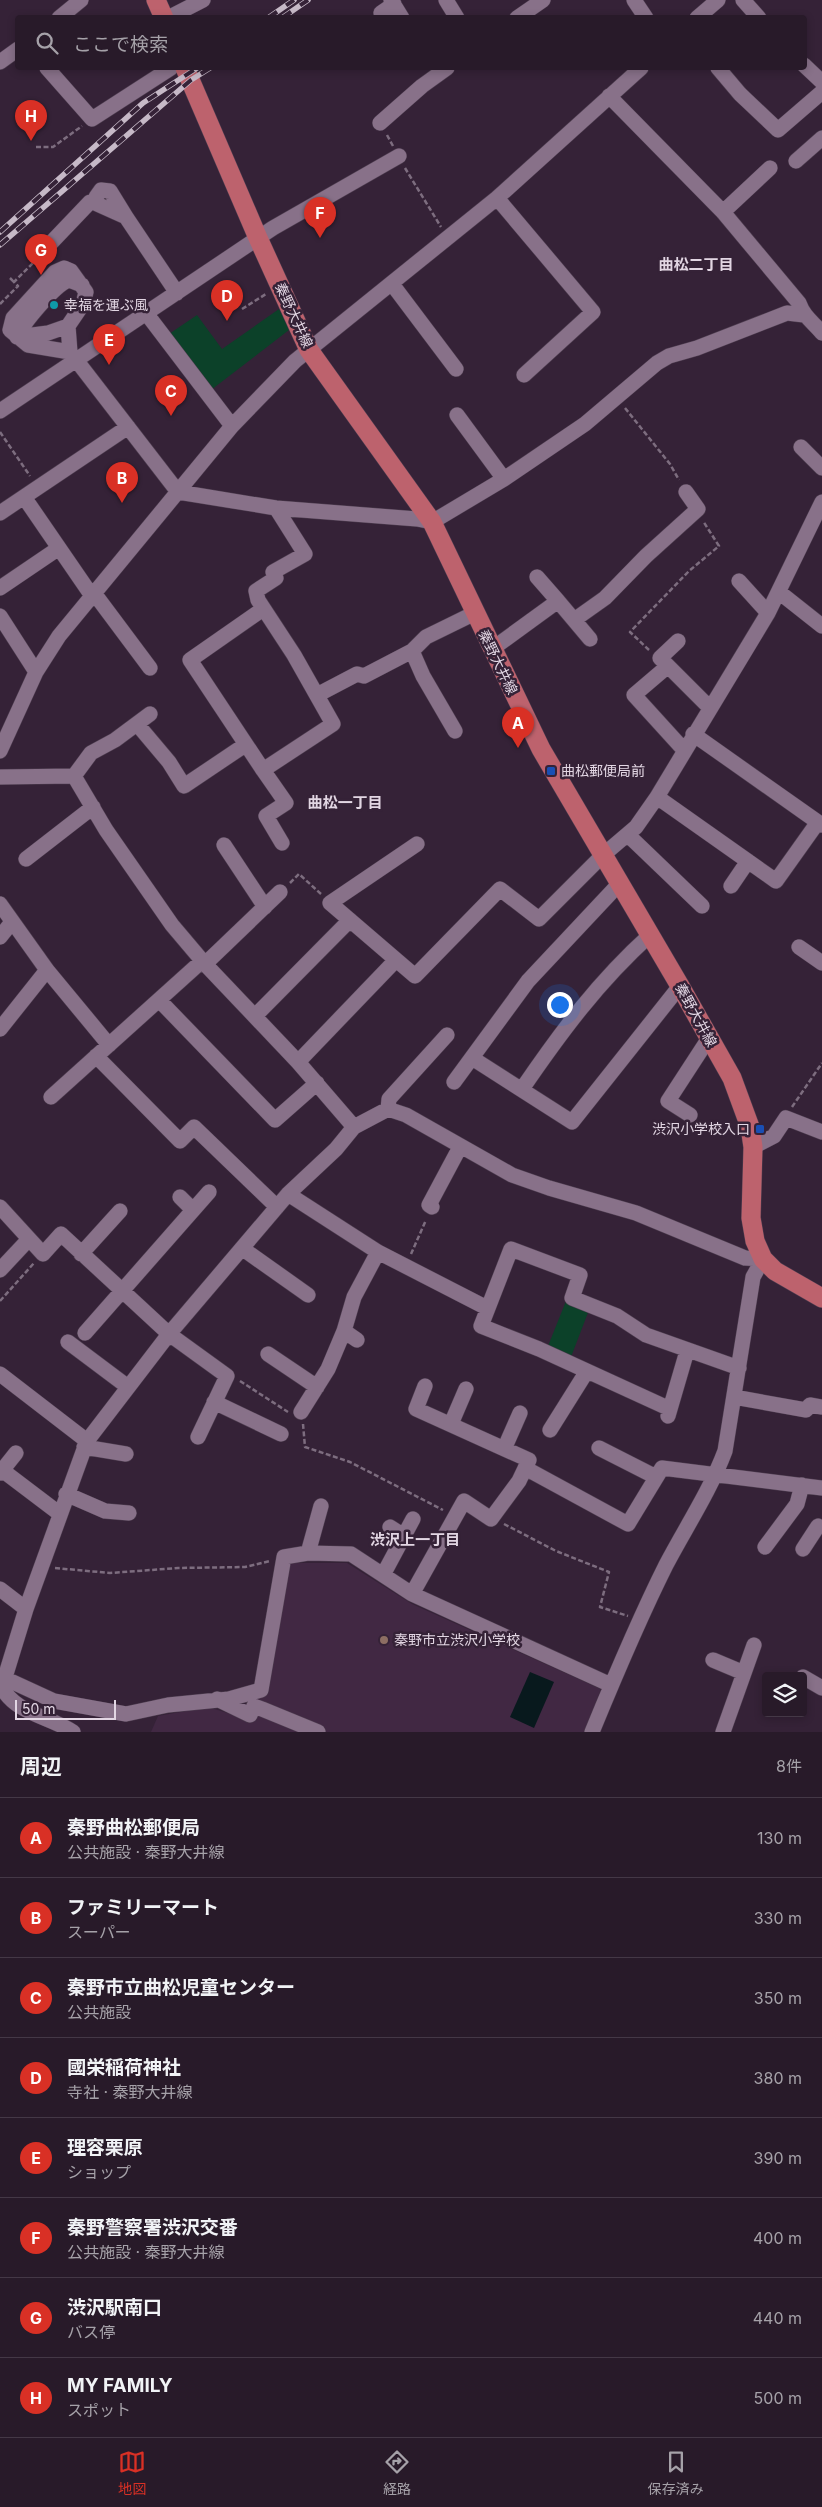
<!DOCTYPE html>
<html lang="ja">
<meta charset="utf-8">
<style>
body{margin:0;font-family:Inter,"Noto Sans JP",sans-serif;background:#342735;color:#f1f3f6}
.controls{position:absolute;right:15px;bottom:15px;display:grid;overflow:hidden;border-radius:5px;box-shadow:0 2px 8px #0003}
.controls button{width:45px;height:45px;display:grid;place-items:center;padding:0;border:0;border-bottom:1px solid #443846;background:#281a29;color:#f1f3f6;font:25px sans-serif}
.scale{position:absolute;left:15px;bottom:12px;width:101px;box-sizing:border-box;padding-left:5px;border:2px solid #e2d6e3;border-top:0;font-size:14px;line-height:18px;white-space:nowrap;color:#e2d6e3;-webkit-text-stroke:4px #352237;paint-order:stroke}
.you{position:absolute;left:559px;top:1004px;width:18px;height:18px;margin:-12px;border:4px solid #fff;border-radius:50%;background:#1a73e8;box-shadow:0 0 0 8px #1a73e833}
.badge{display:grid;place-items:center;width:32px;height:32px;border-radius:50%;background:#d93025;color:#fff;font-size:16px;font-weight:700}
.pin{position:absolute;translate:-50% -41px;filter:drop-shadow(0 1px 2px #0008)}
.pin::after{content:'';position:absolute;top:26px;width:18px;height:15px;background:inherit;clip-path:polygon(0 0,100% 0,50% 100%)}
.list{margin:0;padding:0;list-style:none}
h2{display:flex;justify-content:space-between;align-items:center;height:65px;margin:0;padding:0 20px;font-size:21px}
h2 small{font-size:16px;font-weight:400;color:#a5a1a8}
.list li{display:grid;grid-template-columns:32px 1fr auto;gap:15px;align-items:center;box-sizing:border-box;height:80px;padding:0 20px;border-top:1px solid #443846}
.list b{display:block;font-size:19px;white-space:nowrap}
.list p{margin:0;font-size:16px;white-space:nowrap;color:#a5a1a8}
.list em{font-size:16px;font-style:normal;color:#a5a1a8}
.icon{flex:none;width:28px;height:28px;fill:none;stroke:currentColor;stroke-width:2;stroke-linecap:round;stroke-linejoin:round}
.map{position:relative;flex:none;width:822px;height:1732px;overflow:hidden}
.search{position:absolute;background:#281a29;box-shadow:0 2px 8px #0003;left:15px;right:15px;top:15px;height:55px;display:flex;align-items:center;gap:12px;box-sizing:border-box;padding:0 18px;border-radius:5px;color:#a5a1a8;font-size:19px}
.sheet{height:705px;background:#281a29}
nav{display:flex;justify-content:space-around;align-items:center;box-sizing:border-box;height:70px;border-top:1px solid #443846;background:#281a29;font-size:14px;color:#a5a1a8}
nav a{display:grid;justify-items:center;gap:2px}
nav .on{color:#d93025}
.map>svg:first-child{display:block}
.built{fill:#412843}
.green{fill:#0c4129}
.water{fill:#08191d}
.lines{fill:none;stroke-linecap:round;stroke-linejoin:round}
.minor-casing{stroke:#4f3f51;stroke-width:16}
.major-casing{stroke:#4f3f51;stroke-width:20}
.path{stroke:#7d6d7f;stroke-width:2.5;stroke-dasharray:5 2.5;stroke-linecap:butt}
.minor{stroke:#887189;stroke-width:15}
.major{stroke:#bd626d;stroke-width:19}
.rail-casing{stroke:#c6b9c7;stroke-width:5.5}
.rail{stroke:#352237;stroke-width:4;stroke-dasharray:11;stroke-linecap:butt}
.culture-dot{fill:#0f9aa8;stroke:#352237;stroke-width:2}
.transit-dot{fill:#1a4fb4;stroke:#352237;stroke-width:2}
.education-dot{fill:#8d6e63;stroke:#352237;stroke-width:2}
.labels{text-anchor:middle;stroke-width:5;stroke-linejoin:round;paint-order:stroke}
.poi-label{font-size:14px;fill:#e2d6e3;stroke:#352237;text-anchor:start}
.street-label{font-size:14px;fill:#e2d6e3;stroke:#352237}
.neighbourhood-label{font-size:15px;font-weight:bold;fill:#e2d6e3;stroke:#352237}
</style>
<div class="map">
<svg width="822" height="1732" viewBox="0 0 822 1732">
<rect width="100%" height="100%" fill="#352237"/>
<path class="built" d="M 290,1563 L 347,1563 L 412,1604 L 601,1689 L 585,1732 L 151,1732 L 158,1716 L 208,1707 L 244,1718 L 251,1701 L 268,1694 Z"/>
<path class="green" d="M 279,309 L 289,330 L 211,390 L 169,334 L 197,315 L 222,349 Z
M 566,1301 L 589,1310 L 571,1357 L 548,1346 Z"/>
<path class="water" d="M 530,1672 L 554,1682 L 534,1728 L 510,1717 Z"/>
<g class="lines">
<g class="minor-casing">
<path id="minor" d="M 391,0 L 402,18
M 446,0 L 457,18
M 634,0 L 646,18
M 743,0 L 759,18
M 381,13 L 394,4
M 59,18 L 81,0
M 168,18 L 203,0
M 517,18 L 543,0
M 697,18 L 718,0
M 0,62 L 18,49
M 804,65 L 822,82
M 47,68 L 92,119 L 171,68
M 718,68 L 740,94 L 778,130 L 822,92
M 609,96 L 723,212 L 799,303 C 804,317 813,322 822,333
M 380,123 L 422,86 L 447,68
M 796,161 L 822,138
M 497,198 L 593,312 L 524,375
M 723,212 L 770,168
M 126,217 L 110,191 L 101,190 L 96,197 L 97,204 L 126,217 L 177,293
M 48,246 L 90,202 L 96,200
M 392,284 L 456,369
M 146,313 L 232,426
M 17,337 C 23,323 55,285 69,280 L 82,285
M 17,337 L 48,333 L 68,326
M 70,352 L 28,345 L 10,330 L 13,318 L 55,272 L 64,268 L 71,271 L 86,292 L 83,304 L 68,326 L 70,352 L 178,492 L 276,508 L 417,519 L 432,522 L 504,479 L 585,424 L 657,363 L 669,356 L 697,348 L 787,313 L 804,315
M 0,411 L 273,228 L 399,156
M 457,415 L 504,479
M 801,447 L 822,468
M 24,497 L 92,596
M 0,513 L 128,427
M 537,577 L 558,601
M 739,581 L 768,613
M 0,588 L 59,548
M 779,592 L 822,626
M 94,593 L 150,668
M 263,609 L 190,660 L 263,770 L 333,724 L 294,655 L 258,600 L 256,591 L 276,578 L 273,572 L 305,554 L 276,508
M 0,616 L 36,672
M 574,620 L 590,639
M 492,649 L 558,601 L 574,620 L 605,598 L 646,556 L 698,509 L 686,492
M 412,651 L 423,676 L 455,731
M 668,666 L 660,658 L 678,641
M 317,695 L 357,674 L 364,676 L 412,651 L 426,637 L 475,613
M 137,724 L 169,762 L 184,786 L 245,745
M 693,734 L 822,825
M 684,750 L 634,695 L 668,666 L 709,707
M 0,751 L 36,672 L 59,636 L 232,426 L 295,361 L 497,198 L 641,68
M 263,770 L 286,803 L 266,816 L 282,843
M 74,776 L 106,830 L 172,925 L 205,964 L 298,1062 L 354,1127
M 74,776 L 91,753 L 115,740 L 150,714
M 0,777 L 74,776
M 657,797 L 776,881 L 818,822
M 628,835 L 702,906
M 417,844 L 330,903 L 415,976 L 500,889 L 539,919 L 602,856 L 636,827 L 657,797 L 768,613 L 822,502
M 224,845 L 265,907
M 26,859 L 93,807
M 731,886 L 748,861
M 0,904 L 47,970 L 109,1045
M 0,937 L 12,922
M 799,947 L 822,963
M 205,964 L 280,892
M 159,1000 L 275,1120 L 317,1083
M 255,1016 L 350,920
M 0,1029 L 47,970
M 96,1056 L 180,1141 L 194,1127 L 277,1207
M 472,1058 L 572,1122 L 680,986
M 298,1062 L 395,961
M 454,1082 L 528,981 L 619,884
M 522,1089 C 561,1032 598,982 650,935
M 51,1097 L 202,961
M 388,1109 L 389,1099 L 447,1035
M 690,1115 L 668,1101 L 709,1038
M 753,1147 L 774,1136 L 786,1118 L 822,1132
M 288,1194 L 378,1252 L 487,1308
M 180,1197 L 192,1209
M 0,1207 L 43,1254 L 61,1234 L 169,1334 L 227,1376 L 198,1437
M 432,1207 L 429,1205 L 460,1147
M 243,1249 L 308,1295
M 81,1254 L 120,1211
M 0,1270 L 29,1239
M 344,1331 L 357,1340
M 85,1333 L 209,1192
M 68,1342 L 128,1387
M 268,1354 L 317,1387
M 0,1374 L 87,1441
M 734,1397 L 806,1410 L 810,1405 L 822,1407
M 214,1402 L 281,1434
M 670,1409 L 539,1349 L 481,1326 L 511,1249 L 580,1275 L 572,1298 L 617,1316 L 646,1335 L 739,1368
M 301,1412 L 328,1369 L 344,1331 L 354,1297 L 378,1252
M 668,1416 L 687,1351
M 451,1424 L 466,1389
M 550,1430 L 587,1371
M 84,1447 L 126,1454
M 505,1447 L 520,1413
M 599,1448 L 656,1477
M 525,1468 L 628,1524 L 662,1468 L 822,1488
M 2,1470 L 60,1514
M 0,1473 L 16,1453
M 66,1494 L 105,1511 L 129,1513
M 390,1527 L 404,1536
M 765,1547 L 797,1504 L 802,1485
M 803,1549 L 818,1526
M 308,1553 L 321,1506
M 383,1575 L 413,1519
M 0,1589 L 26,1609
M 412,1594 L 464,1501 L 491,1519 L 519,1481 L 529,1460 L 416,1409 L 425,1386
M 713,1660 L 744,1673
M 803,1677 L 822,1688
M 4,1678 L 54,1701 L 126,1714 L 168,1705 L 229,1699 L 261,1690 L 284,1557 L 308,1553 L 351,1554 L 412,1594 L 611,1685
M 217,1699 L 250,1715 L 254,1706 L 262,1709 L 318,1732
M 73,1732 C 51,1717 14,1713 2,1687 L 26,1609 L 87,1441 L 169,1334 L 288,1194 L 336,1149 L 354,1127 L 388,1109 L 406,1115 L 512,1175 L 549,1188 L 636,1213 L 745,1258 L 763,1259 L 753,1277 L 725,1451 C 710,1491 686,1527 666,1565 C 639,1619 615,1676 592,1732
M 723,1732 L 754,1645"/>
</g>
<g class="major-casing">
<path id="major" d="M 156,0 L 164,18
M 185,68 L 258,238 L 309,350 L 432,522 L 541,749 L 680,986 L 732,1078 L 750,1127 L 753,1147 L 751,1218 L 755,1241 L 763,1259 L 775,1271 L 822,1298"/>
</g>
<path class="path" d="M 387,135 L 393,146
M 36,147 L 53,147 L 82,126
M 405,168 L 441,227
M 10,278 L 14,282
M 0,304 L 18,286 L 14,282 L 39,257
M 242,309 L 266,294
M 625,408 L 670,464 L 679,480
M 0,432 L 30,476
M 649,650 L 630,632 L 689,571 L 719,546 L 703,521
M 290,883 L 299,874 L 321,894
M 792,1107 L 822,1063
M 411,1254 L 426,1220
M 0,1301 L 34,1263
M 240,1381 L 288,1412
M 303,1424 L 305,1447 L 350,1462 L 443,1510
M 504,1524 L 556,1551 L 609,1572 L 600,1607 L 628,1616
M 55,1568 L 110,1573 L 178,1568 L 245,1567 L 270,1561"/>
<use href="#minor" class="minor"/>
<use href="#major" class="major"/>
<g class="rail-casing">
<path id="rail" d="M 268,18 L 294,0
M 282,18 L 308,0
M 0,232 L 143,103 L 197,68
M 0,245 L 191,80 L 210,68"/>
</g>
<use href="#rail" class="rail"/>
</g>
<circle class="culture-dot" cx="54" cy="305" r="5"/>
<g class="transit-dot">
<rect x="546" y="766" width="10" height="10" rx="2.5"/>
<rect x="755" y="1124" width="10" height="10" rx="2.5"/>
</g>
<circle class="education-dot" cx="384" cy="1640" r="5"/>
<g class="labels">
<g class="poi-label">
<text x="64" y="310">幸福を運ぶ風</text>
<text x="561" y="776">曲松郵便局前</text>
<text x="750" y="1134" text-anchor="end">渋沢小学校入口</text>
<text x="394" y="1645">秦野市立渋沢小学校</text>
</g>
<g class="street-label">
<text transform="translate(294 315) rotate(65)" y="5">秦野大井線</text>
<text transform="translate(498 662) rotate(64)" y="5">秦野大井線</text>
<text transform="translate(696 1015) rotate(61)" y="5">秦野大井線</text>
</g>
<g class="neighbourhood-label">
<text x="696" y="270">曲松二丁目</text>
<text x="345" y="808">曲松一丁目</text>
<text x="415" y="1545">渋沢上一丁目</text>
</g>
</g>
</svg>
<div class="controls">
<button><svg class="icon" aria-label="layers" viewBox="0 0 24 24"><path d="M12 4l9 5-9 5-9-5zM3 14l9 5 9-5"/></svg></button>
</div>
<div class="scale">50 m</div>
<div class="you"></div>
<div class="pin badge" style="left:518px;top:748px">A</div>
<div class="pin badge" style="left:122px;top:503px">B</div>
<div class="pin badge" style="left:171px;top:416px">C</div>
<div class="pin badge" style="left:227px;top:321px">D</div>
<div class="pin badge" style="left:109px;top:365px">E</div>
<div class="pin badge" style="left:320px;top:238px">F</div>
<div class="pin badge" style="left:41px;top:275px">G</div>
<div class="pin badge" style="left:31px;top:141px">H</div>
<div class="search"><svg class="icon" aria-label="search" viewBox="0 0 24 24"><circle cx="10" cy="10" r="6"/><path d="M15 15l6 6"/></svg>ここで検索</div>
</div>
<section class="sheet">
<h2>周辺<small>8件</small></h2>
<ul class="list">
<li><span class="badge">A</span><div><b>秦野曲松郵便局</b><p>公共施設 · 秦野大井線</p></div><em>130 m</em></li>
<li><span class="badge">B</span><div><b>ファミリーマート</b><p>スーパー</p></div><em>330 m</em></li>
<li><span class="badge">C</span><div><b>秦野市立曲松児童センター</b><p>公共施設</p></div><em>350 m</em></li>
<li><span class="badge">D</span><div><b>國栄稲荷神社</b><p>寺社 · 秦野大井線</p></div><em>380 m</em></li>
<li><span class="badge">E</span><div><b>理容栗原</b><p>ショップ</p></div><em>390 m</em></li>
<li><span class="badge">F</span><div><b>秦野警察署渋沢交番</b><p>公共施設 · 秦野大井線</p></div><em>400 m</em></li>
<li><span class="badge">G</span><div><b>渋沢駅南口</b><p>バス停</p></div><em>440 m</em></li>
<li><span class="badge">H</span><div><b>MY FAMILY</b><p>スポット</p></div><em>500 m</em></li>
</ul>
</section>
<nav>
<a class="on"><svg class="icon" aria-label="map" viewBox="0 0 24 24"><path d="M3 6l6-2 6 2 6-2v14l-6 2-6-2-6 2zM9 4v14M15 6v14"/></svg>地図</a>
<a><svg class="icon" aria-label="directions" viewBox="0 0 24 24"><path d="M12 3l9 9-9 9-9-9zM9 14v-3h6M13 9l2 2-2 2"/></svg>経路</a>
<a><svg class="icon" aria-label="saved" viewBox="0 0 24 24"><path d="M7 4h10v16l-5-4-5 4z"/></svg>保存済み</a>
</nav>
